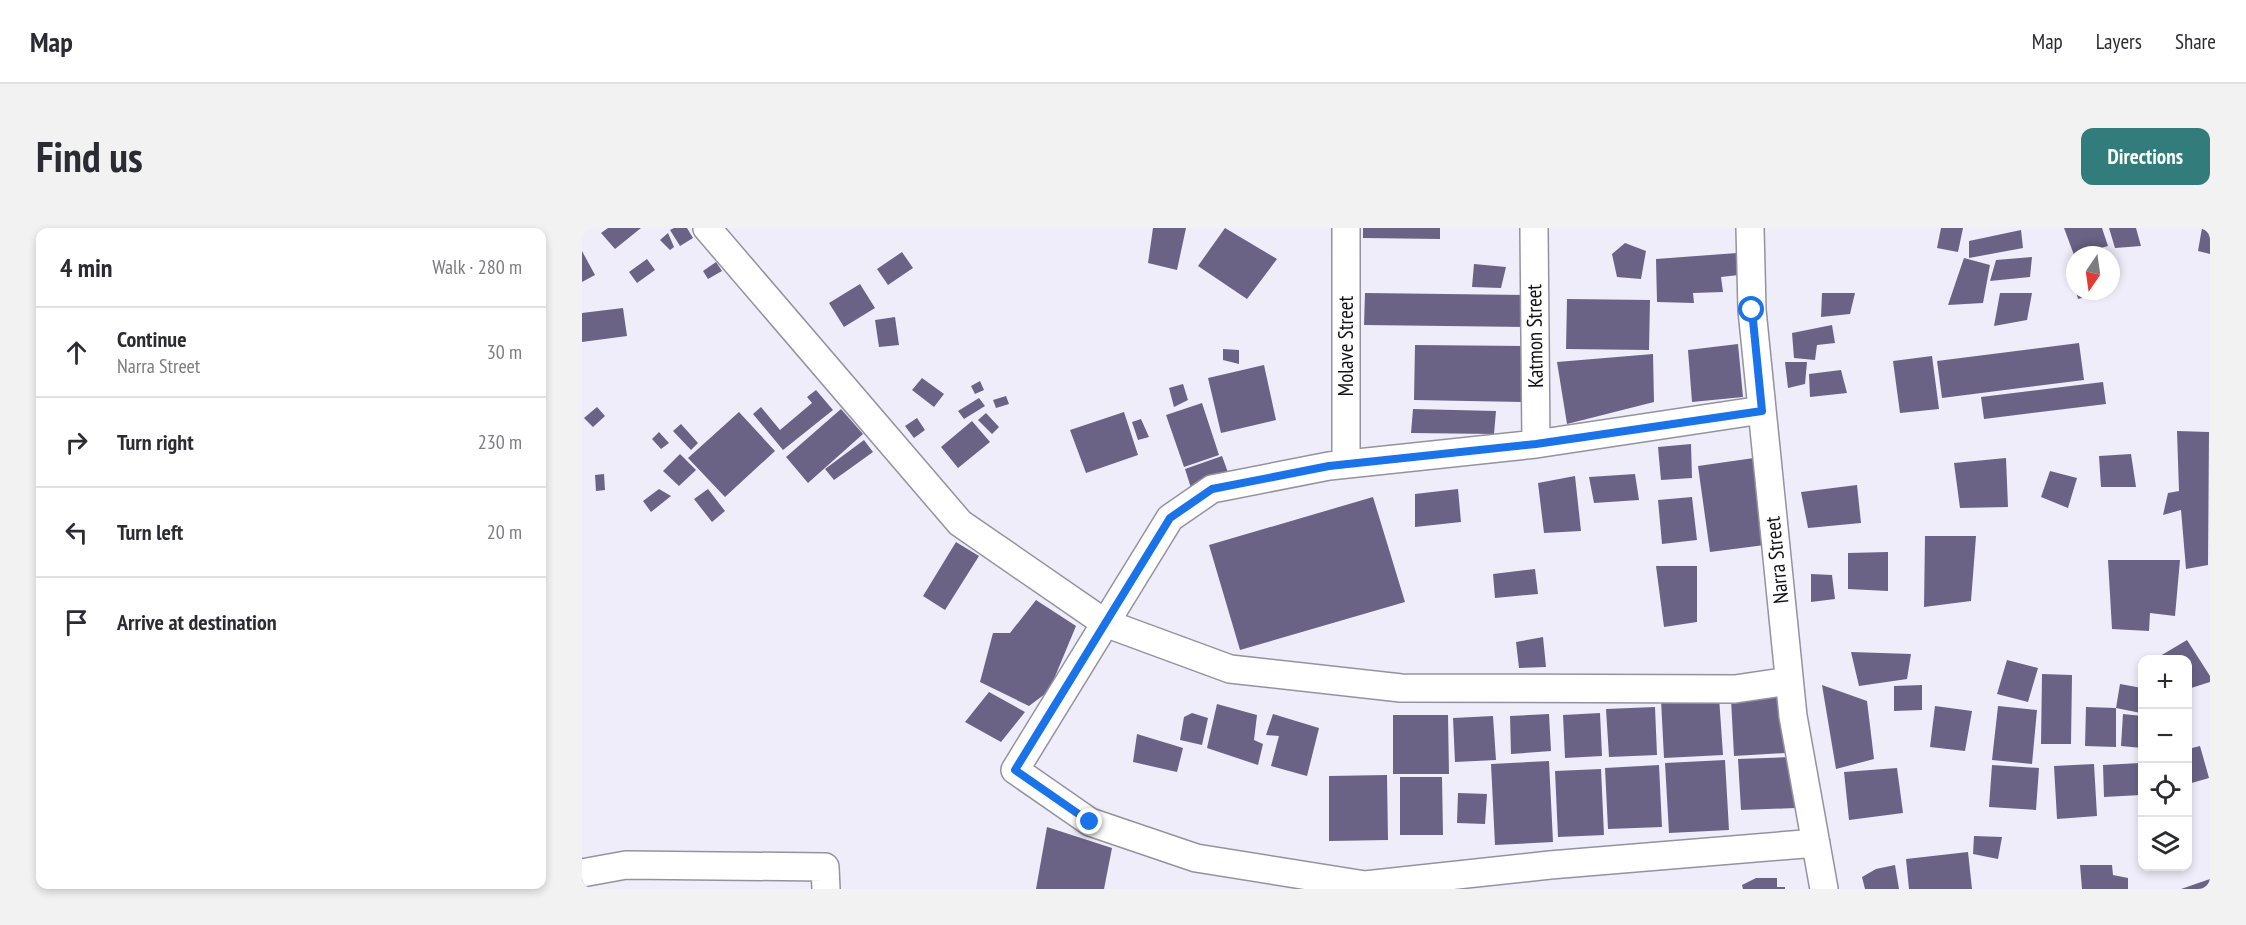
<!DOCTYPE html>
<meta charset="utf-8">
<style>
body{margin:0;font-family:"PT Sans Narrow",sans-serif;background:#f2f2f3;color:#2b2b33}
.controls{position:absolute;right:18px;bottom:18px;display:grid;overflow:hidden;border-radius:12px;box-shadow:0 3px 9px #0003}
.controls button{width:54px;height:54px;display:grid;place-items:center;padding:0;border:0;border-bottom:2px solid #e1e1e2;background:#fff;color:#2b2b33;font:30px sans-serif}
.compass{position:absolute;left:1484px;top:18px;width:54px;height:54px;border-radius:50%;background:#fff;box-shadow:0 3px 9px #0003;rotate:193deg}
.stop{position:absolute;width:18px;height:18px;margin:-14px;border:4px solid #1a73e8;border-radius:50%;background:#fff}
.stop.end{background:#1a73e8;border-color:#fff;box-shadow:0 2px 6px #0008}
.list{margin:0;padding:0;list-style:none}
h2{display:flex;justify-content:space-between;align-items:center;height:78px;margin:0;padding:0 24px;font-size:26px}
h2 small{font-size:20px;font-weight:400;color:#7c7c81}
.list li{display:grid;grid-template-columns:39px 1fr auto;gap:18px;align-items:center;box-sizing:border-box;height:90px;padding:0 24px;border-top:2px solid #e1e1e2}
.list b{display:block;font-size:22px;white-space:nowrap}
.list p{margin:0;font-size:20px;white-space:nowrap;color:#7c7c81}
.list em{font-size:20px;font-style:normal;color:#7c7c81}
.icon{flex:none;width:33px;height:33px;fill:none;stroke:currentColor;stroke-width:2;stroke-linecap:round;stroke-linejoin:round}
.map{position:relative;flex:none;width:1628px;height:661px;overflow:hidden;border-radius:12px}
header{display:flex;align-items:center;gap:36px;box-sizing:border-box;height:84px;padding:0 30px;background:#fff;border-bottom:2px solid #e1e1e2}
header strong{font-size:28px}
nav{display:flex;gap:33px;margin-inline-start:auto;font-size:21px}
.intro{display:flex;align-items:center;justify-content:space-between;box-sizing:border-box;height:144px;padding:0 36px}
h1{margin:0;font-size:42px}
.button{padding:15px 27px;border-radius:12px;background:#337c7c;color:#fff;font-size:21px;font-weight:700}
main{display:flex;gap:36px;padding:0 36px}
aside{flex:1;background:#fff;border-radius:12px;box-shadow:0 3px 9px #0003}
.map>svg:first-child{display:block}
.building{fill:#6a6386}
.lines{fill:none;stroke-linecap:round;stroke-linejoin:round}
.minor-casing{stroke:#95929f;stroke-width:30}
.minor{stroke:#fff;stroke-width:27}
.route{stroke:#1a73e8;stroke-width:8}
.labels{text-anchor:middle;stroke-width:4.5;stroke-linejoin:round;paint-order:stroke}
.street-label{font-size:21px;fill:#121115;stroke:#fff}
</style>
<header>
<strong>Map</strong>
<nav><a>Map</a><a>Layers</a><a>Share</a></nav>
</header>
<div class="intro"><h1>Find us</h1><a class="button">Directions</a></div>
<main>
<aside>
<h2>4 min<small>Walk · 280 m</small></h2>
<ul class="list">
<li><svg class="icon" aria-label="ahead" viewBox="0 0 24 24"><path d="M12 20V5M6 11l6-6 6 6"/></svg><div><b>Continue</b><p>Narra Street</p></div><em>30 m</em></li>
<li><svg class="icon" aria-label="right" viewBox="0 0 24 24"><path d="M7 20v-9h11M14 6l5 5-5 5"/></svg><div><b>Turn right</b></div><em>230 m</em></li>
<li><svg class="icon" aria-label="left" viewBox="0 0 24 24"><path d="M17 20v-9H6M10 6l-5 5 5 5"/></svg><div><b>Turn left</b></div><em>20 m</em></li>
<li><svg class="icon" aria-label="arrive" viewBox="0 0 24 24"><path d="M6 21V4h12l-3 4 3 4H6"/></svg><div><b>Arrive at destination</b></div></li>
</ul>
</aside>
<div class="map">
<svg width="1628" height="661" viewBox="0 0 1628 661">
<rect width="100%" height="100%" fill="#efedfa"/>
<path class="building" d="M 26,0 L 59,0 L 33,21 L 19,5 Z
M 92,0 L 105,0 L 111,10 L 98,18 L 88,2 Z
M 571,0 L 604,0 L 595,42 L 566,35 Z
M 643,0 L 695,31 L 665,71 L 616,38 Z
M 781,0 L 858,0 L 858,11 L 781,10 Z
M 1359,0 L 1381,0 L 1376,24 L 1355,20 Z
M 1482,0 L 1520,0 L 1526,18 L 1492,27 Z
M 1527,0 L 1554,0 L 1559,18 L 1533,20 Z
M 1620,0 L 1628,0 L 1628,26 L 1616,23 Z
M 1439,2 L 1441,20 L 1387,30 L 1387,13 Z
M 86,5 L 92,19 L 88,22 L 78,12 Z
M 1043,15 L 1064,23 L 1059,51 L 1035,49 L 1030,26 Z
M 0,23 L 13,47 L 0,54 Z
M 320,24 L 331,40 L 306,57 L 295,41 Z
M 1155,25 L 1157,47 L 1139,49 L 1141,64 L 1111,65 L 1112,75 L 1075,74 L 1074,31 Z
M 1450,29 L 1448,49 L 1408,53 L 1414,32 Z
M 1382,30 L 1408,37 L 1401,75 L 1366,77 Z
M 65,31 L 73,42 L 55,55 L 47,44 Z
M 134,34 L 140,43 L 126,51 L 121,43 Z
M 892,36 L 924,39 L 919,60 L 890,59 Z
M 278,56 L 293,80 L 262,99 L 247,75 Z
M 1494,63 L 1522,63 L 1523,64 L 1496,71 Z
M 783,65 L 945,67 L 945,99 L 782,97 Z
M 1240,65 L 1273,65 L 1268,86 L 1239,89 Z
M 1418,65 L 1450,65 L 1445,92 L 1412,98 Z
M 985,71 L 1068,72 L 1067,122 L 984,121 Z
M 41,80 L 45,108 L 0,114 L 0,85 Z
M 313,89 L 317,117 L 297,119 L 293,92 Z
M 1250,97 L 1253,115 L 1235,117 L 1233,132 L 1212,130 L 1210,105 Z
M 1497,115 L 1502,152 L 1360,170 L 1355,133 Z
M 1156,116 L 1161,169 L 1110,174 L 1106,122 Z
M 833,117 L 942,118 L 941,174 L 832,172 Z
M 641,121 L 657,122 L 657,136 L 641,132 Z
M 1071,126 L 1072,174 L 985,196 L 975,134 Z
M 1350,128 L 1357,181 L 1318,185 L 1311,133 Z
M 1203,134 L 1225,134 L 1223,156 L 1206,160 Z
M 682,137 L 694,192 L 639,205 L 626,150 Z
M 1259,142 L 1265,165 L 1228,169 L 1227,146 Z
M 340,150 L 362,166 L 352,179 L 330,162 Z
M 398,153 L 402,162 L 393,166 L 389,158 Z
M 1521,154 L 1524,176 L 1402,191 L 1399,169 Z
M 601,156 L 606,172 L 592,179 L 587,160 Z
M 234,162 L 251,182 L 201,222 L 171,186 L 179,179 L 198,202 L 230,175 L 225,169 Z
M 424,168 L 427,176 L 414,180 L 411,172 Z
M 397,170 L 403,178 L 382,191 L 376,183 Z
M 620,175 L 637,227 L 602,239 L 584,187 Z
M 15,179 L 23,188 L 11,199 L 2,190 Z
M 259,181 L 281,206 L 226,255 L 204,229 Z
M 831,181 L 914,183 L 912,206 L 829,205 Z
M 157,184 L 193,223 L 143,269 L 106,230 Z
M 542,184 L 556,227 L 504,245 L 488,202 Z
M 404,185 L 417,199 L 410,206 L 396,192 Z
M 335,190 L 343,202 L 332,210 L 323,198 Z
M 559,191 L 567,209 L 556,212 L 550,194 Z
M 390,193 L 408,214 L 376,240 L 359,219 Z
M 99,196 L 116,215 L 109,222 L 91,203 Z
M 1595,203 L 1627,204 L 1626,337 L 1604,341 L 1599,282 L 1581,287 L 1586,265 L 1597,263 Z
M 77,204 L 87,215 L 79,221 L 70,211 Z
M 282,212 L 291,224 L 252,252 L 243,241 Z
M 1109,216 L 1110,250 L 1079,252 L 1076,219 Z
M 98,226 L 114,242 L 97,258 L 81,243 Z
M 1549,226 L 1554,259 L 1519,259 L 1517,228 Z
M 640,228 L 648,250 L 610,263 L 603,241 Z
M 1172,230 L 1183,317 L 1128,324 L 1116,238 Z
M 1424,230 L 1426,279 L 1378,280 L 1372,235 Z
M 1468,243 L 1495,250 L 1486,280 L 1459,269 Z
M 22,246 L 23,262 L 14,263 L 13,247 Z
M 1053,246 L 1057,272 L 1012,275 L 1007,249 Z
M 993,248 L 999,303 L 962,305 L 956,255 Z
M 1275,257 L 1279,295 L 1226,300 L 1219,264 Z
M 77,261 L 89,268 L 69,284 L 61,273 Z
M 126,261 L 143,283 L 130,294 L 112,271 Z
M 876,261 L 879,294 L 833,299 L 833,266 Z
M 791,269 L 823,374 L 658,422 L 627,317 Z
M 1110,269 L 1115,312 L 1080,316 L 1076,272 Z
M 1343,308 L 1394,308 L 1389,373 L 1342,379 Z
M 374,314 L 397,328 L 363,382 L 341,368 Z
M 1306,324 L 1306,363 L 1266,361 L 1266,325 Z
M 1526,332 L 1598,332 L 1593,388 L 1568,385 L 1567,403 L 1530,401 Z
M 1074,338 L 1115,338 L 1115,394 L 1082,399 Z
M 953,341 L 956,366 L 913,370 L 911,346 Z
M 1229,346 L 1250,347 L 1253,371 L 1229,374 Z
M 454,372 L 494,398 L 467,463 L 447,478 L 398,454 L 411,405 L 428,405 Z
M 961,409 L 964,439 L 937,440 L 934,414 Z
M 1605,412 L 1628,448 L 1628,454 L 1606,461 L 1606,431 L 1573,431 Z
M 1269,424 L 1329,426 L 1325,451 L 1277,458 Z
M 1425,432 L 1456,440 L 1446,474 L 1415,466 Z
M 1460,446 L 1490,447 L 1489,516 L 1459,516 Z
M 1538,456 L 1560,460 L 1559,485 L 1534,480 Z
M 1240,457 L 1285,473 L 1292,531 L 1254,541 Z
M 1340,457 L 1340,482 L 1312,483 L 1312,458 Z
M 407,464 L 443,484 L 419,514 L 383,494 Z
M 1137,469 L 1141,527 L 1082,530 L 1079,472 Z
M 1200,469 L 1203,525 L 1152,528 L 1149,471 Z
M 635,476 L 675,487 L 672,512 L 681,516 L 676,537 L 625,520 Z
M 1353,478 L 1390,483 L 1383,523 L 1348,519 Z
M 1416,478 L 1455,482 L 1450,536 L 1410,532 Z
M 1073,479 L 1075,527 L 1027,529 L 1024,481 Z
M 1504,479 L 1534,480 L 1534,519 L 1503,518 Z
M 610,485 L 626,490 L 620,517 L 598,512 L 602,489 Z
M 1018,485 L 1020,528 L 983,530 L 981,487 Z
M 691,486 L 737,500 L 725,548 L 689,538 L 697,508 L 684,507 Z
M 967,486 L 969,523 L 929,526 L 928,488 Z
M 1541,486 L 1560,488 L 1560,520 L 1539,518 Z
M 811,487 L 866,487 L 867,546 L 811,546 Z
M 911,488 L 914,532 L 873,534 L 871,490 Z
M 555,506 L 601,520 L 595,544 L 551,534 Z
M 1618,518 L 1627,550 L 1606,556 L 1606,521 Z
M 1210,529 L 1213,580 L 1159,582 L 1156,531 Z
M 1143,532 L 1147,602 L 1087,605 L 1083,535 Z
M 967,533 L 971,614 L 913,617 L 909,536 Z
M 1558,535 L 1559,567 L 1522,569 L 1521,537 Z
M 1512,536 L 1515,588 L 1475,591 L 1472,538 Z
M 1077,537 L 1080,599 L 1026,601 L 1023,540 Z
M 1410,537 L 1457,540 L 1454,582 L 1407,579 Z
M 1315,540 L 1321,585 L 1267,592 L 1262,544 Z
M 1019,541 L 1022,607 L 976,609 L 973,543 Z
M 805,547 L 806,612 L 747,613 L 747,548 Z
M 818,549 L 860,549 L 861,607 L 818,607 Z
M 876,565 L 905,566 L 903,596 L 875,595 Z
M 465,599 L 530,620 L 522,661 L 454,661 Z
M 1392,608 L 1420,609 L 1416,631 L 1391,626 Z
M 1386,624 L 1390,661 L 1327,661 L 1324,631 Z
M 1313,637 L 1317,661 L 1283,661 L 1280,649 L 1294,641 Z
M 1498,637 L 1530,637 L 1531,647 L 1546,650 L 1546,661 L 1500,661 Z
M 1174,650 L 1195,650 L 1195,659 L 1203,659 L 1203,661 L 1161,661 L 1160,657 Z
M 1628,651 L 1628,661 L 1599,661 Z"/>
<g class="lines">
<g class="minor-casing">
<path id="minor" d="M 125,0 L 378,295 L 523,395 L 648,441 L 819,460 L 1153,461 L 1207,453
M 952,0 L 954,216
M 1168,0 L 1170,82 L 1211,488 L 1242,661
M 1180,182 L 954,216 L 747,238 L 630,261 L 588,290 L 433,542 L 508,594 L 614,630 L 783,657 L 968,637 L 1234,615
M 764,236 L 764,0
M 0,645 L 44,637 L 243,639 L 244,661"/>
</g>
<use href="#minor" class="minor"/>
</g>
<g class="lines">
<path class="route" d="M 508,594 L 433,542 L 588,290 L 630,261 L 747,238 L 954,216 L 1180,183 L 1170,82"/>
</g>
<g class="labels">
<g class="street-label">
<text transform="translate(953 108) rotate(-91)" y="7">Katmon Street</text>
<text transform="translate(764 118) rotate(-90)" y="7">Molave Street</text>
<text transform="translate(1195 332) rotate(-96)" y="7">Narra Street</text>
</g>
</g>
</svg>
<div class="controls">
<button>+</button>
<button>−</button>
<button><svg class="icon" aria-label="locate" viewBox="0 0 24 24"><circle cx="12" cy="12" r="6"/><path d="M12 2v4M12 18v4M2 12h4M18 12h4"/></svg></button>
<button><svg class="icon" aria-label="layers" viewBox="0 0 24 24"><path d="M12 4l9 5-9 5-9-5zM3 14l9 5 9-5"/></svg></button>
</div>
<svg class="compass" viewBox="-18 -18 36 36"><path d="M0-13l5 13h-10z" fill="#e53935"/><path d="M0 13l5-13h-10z" fill="#7c7c81"/></svg>
<div class="stop" style="left:1170px;top:82px"></div>
<div class="stop end" style="left:508px;top:594px"></div>
</div>
</main>
